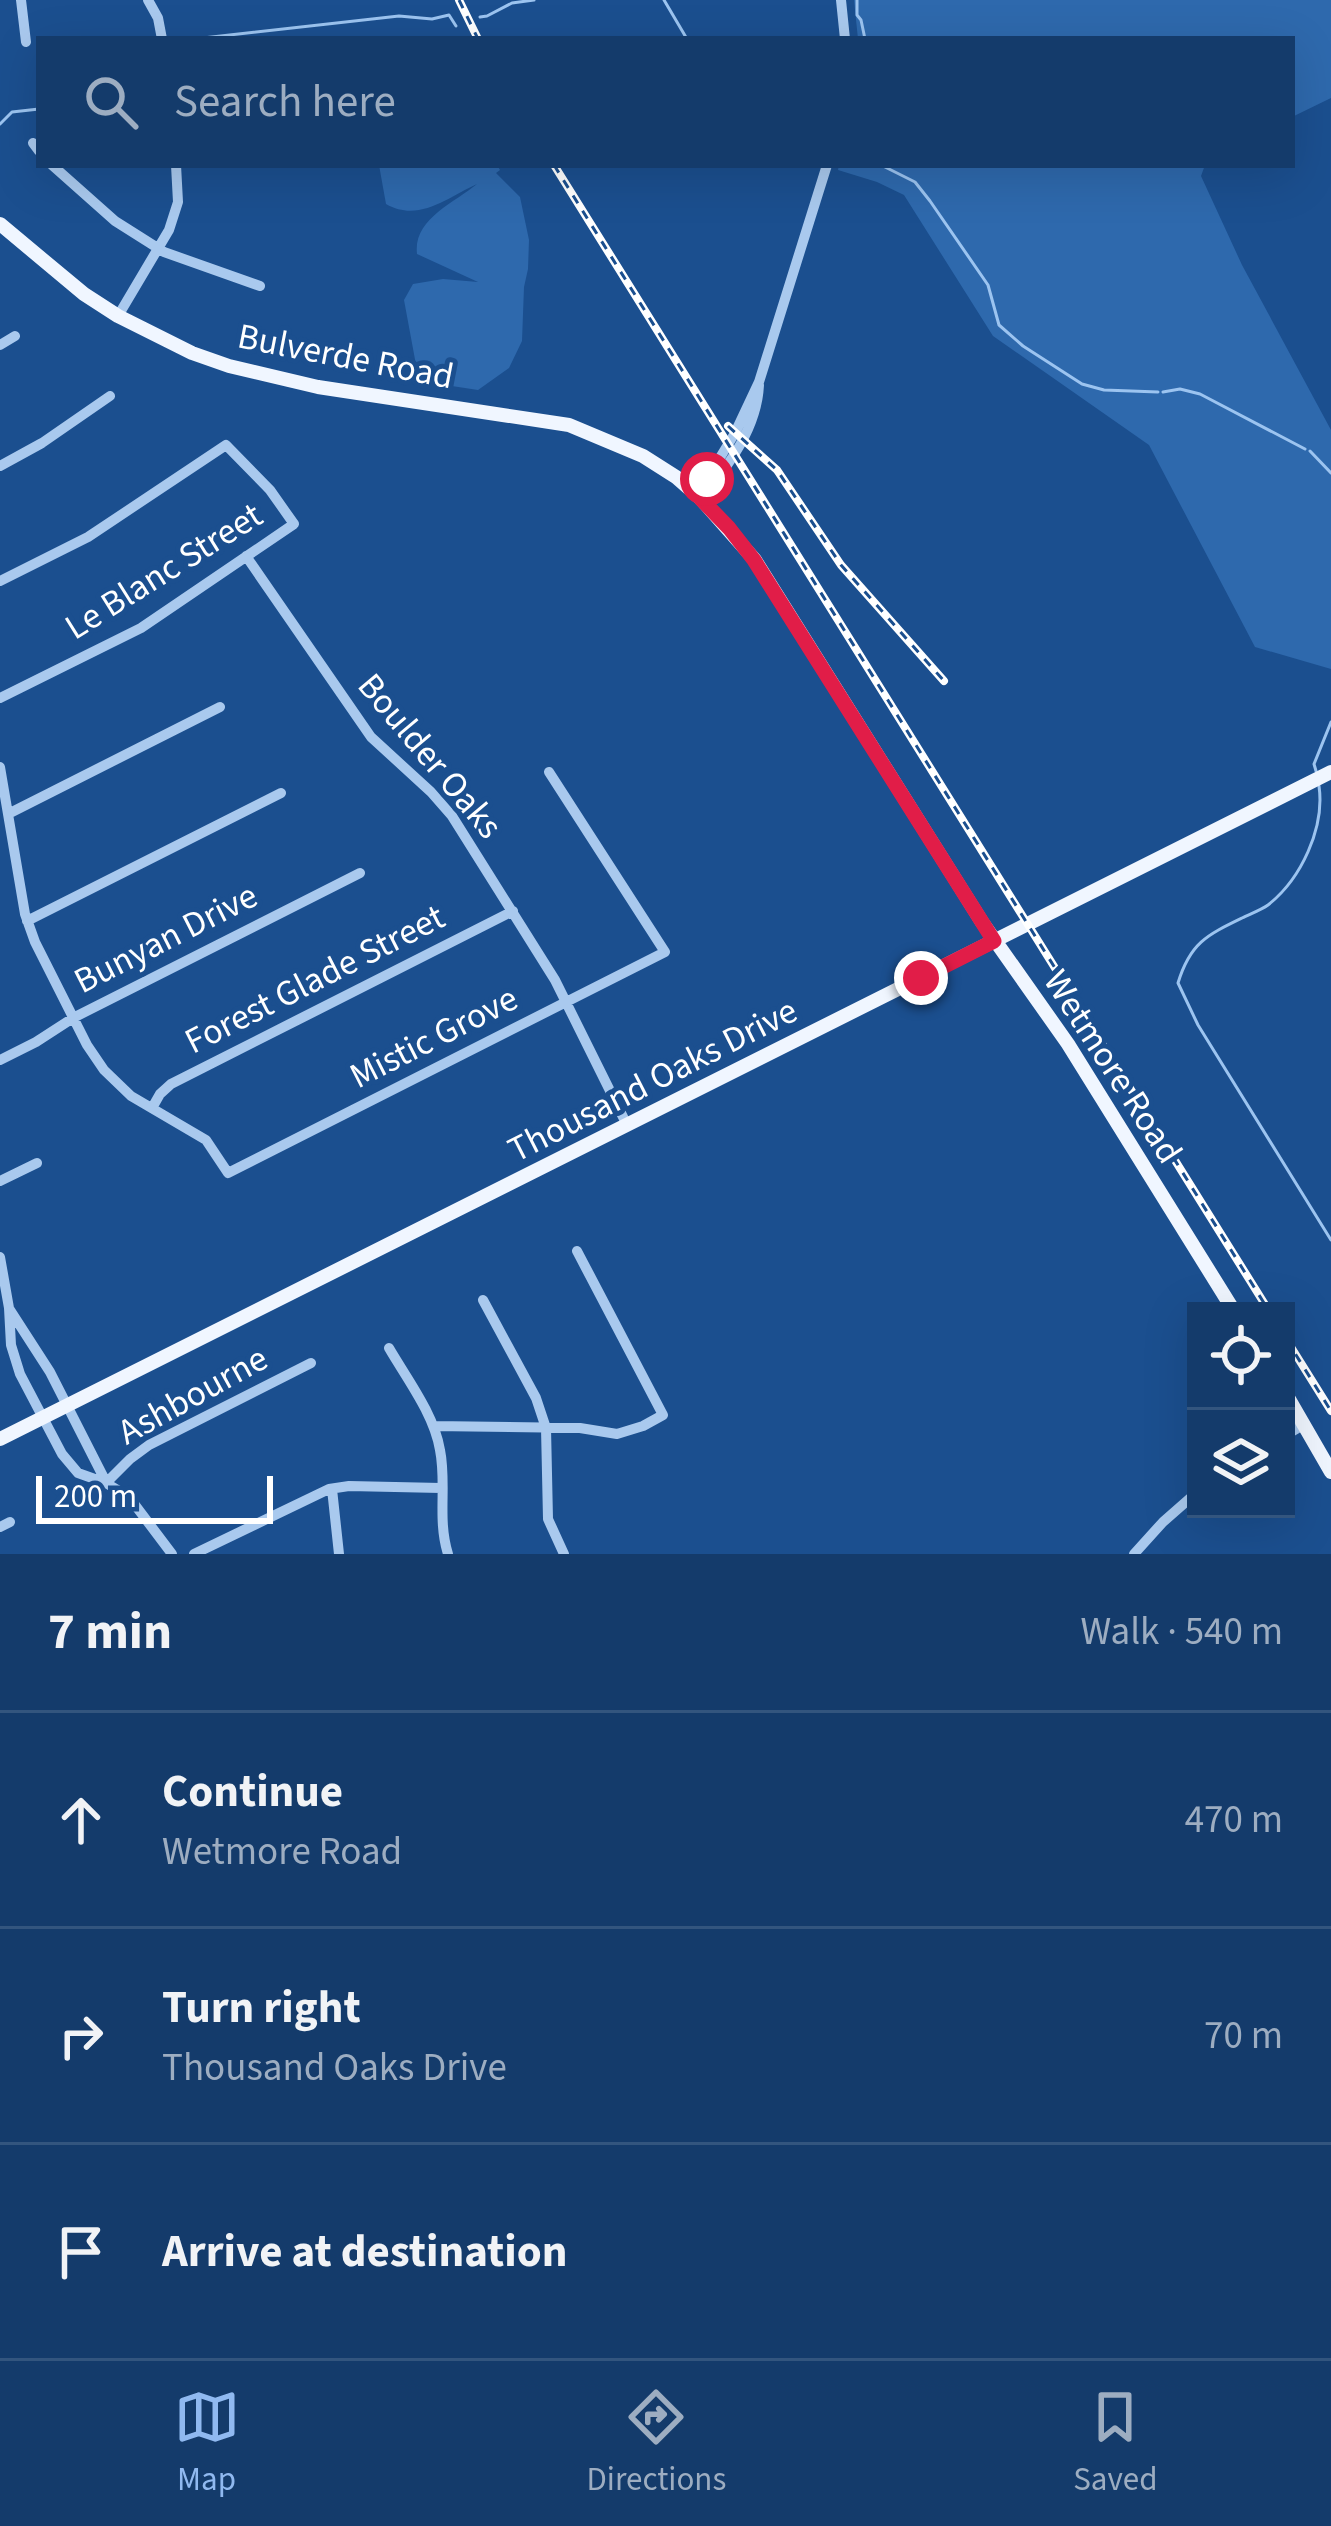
<!DOCTYPE html>
<meta charset="utf-8">
<style>
body{margin:0;font-family:"Source Sans 3",sans-serif;background:#1d4271;color:#f1f3f6}
.controls{position:absolute;right:36px;bottom:36px;display:grid;overflow:hidden;border-radius:0px;box-shadow:0 12px 48px #0002}
.controls button{width:108px;height:108px;display:grid;place-items:center;padding:0;border:0;border-bottom:3px solid #33557e;background:#143b6b;color:#f1f3f6;font:60px sans-serif}
.scale{position:absolute;left:36px;bottom:30px;width:237px;box-sizing:border-box;padding-left:12px;border:6px solid #fff;border-top:0;font-size:33px;line-height:42px;white-space:nowrap;color:#fff;-webkit-text-stroke:9px #1b4f8f;paint-order:stroke}
.stop{position:absolute;width:36px;height:36px;margin:-27px;border:9px solid #e11d48;border-radius:50%;background:#fff}
.stop.end{background:#e11d48;border-color:#fff;box-shadow:0 3px 12px #0008}
.list{margin:0;padding:0;list-style:none}
h2{display:flex;justify-content:space-between;align-items:center;height:156px;margin:0;padding:0 48px;font-size:51px}
h2 small{font-size:39px;font-weight:400;color:#9dadc1}
.list li{display:grid;grid-template-columns:78px 1fr auto;gap:36px;align-items:center;box-sizing:border-box;height:216px;padding:0 48px;border-top:3px solid #33557e}
.list b{display:block;font-size:45px;white-space:nowrap}
.list p{margin:0;font-size:39px;white-space:nowrap;color:#9dadc1}
.list em{font-size:39px;font-style:normal;color:#9dadc1}
.icon{flex:none;width:66px;height:66px;fill:none;stroke:currentColor;stroke-width:2;stroke-linecap:round;stroke-linejoin:round}
.map{position:relative;flex:none;width:1331px;height:1554px;overflow:hidden}
.search{position:absolute;background:#143b6b;box-shadow:0 12px 48px #0002;left:36px;right:36px;top:36px;height:132px;display:flex;align-items:center;gap:30px;box-sizing:border-box;padding:0 42px;border-radius:0px;color:#9dadc1;font-size:45px}
.sheet{height:804px;background:#143b6b}
nav{display:flex;justify-content:space-around;align-items:center;box-sizing:border-box;height:168px;border-top:3px solid #33557e;background:#143b6b;font-size:33px;color:#9dadc1}
nav a{display:grid;justify-items:center;gap:6px}
nav .on{color:#90b9f0}
.map>svg:first-child{display:block}
.green{fill:#2e69ad}
.lines{fill:none;stroke-linecap:round;stroke-linejoin:round}
.stream{stroke:#9cc4f0;stroke-width:3}
.minor{stroke:#a9c9ee;stroke-width:10}
.major{stroke:#f0f6ff;stroke-width:14}
.rail-casing{stroke:#fff;stroke-width:8}
.rail{stroke:#1b4f8f;stroke-width:3;stroke-dasharray:9;stroke-linecap:butt}
.route{stroke:#e11d48;stroke-width:15}
.labels{text-anchor:middle;stroke-width:10;stroke-linejoin:round;paint-order:stroke}
.street-label{font-size:36px;fill:#fff;stroke:#1b4f8f}
</style>
<div class="map">
<svg width="1331" height="1554" viewBox="0 0 1331 1554">
<rect width="100%" height="100%" fill="#1b4f8f"/>
<path class="green" d="M 854,0 L 1331,0 L 1331,98 L 1292,117 L 1292,39 L 858,39 Z
M 379,165 L 497,165 L 500,170 L 496,173 L 520,197 L 529,240 L 528,269 L 524,287 L 522,341 L 509,368 L 478,390 L 419,381 L 404,300 L 413,284 L 443,279 L 478,282 L 417,254 C 413,219 454,203 477,184 C 448,197 419,223 386,204 Z
M 839,165 L 1205,165 L 1201,176 L 1242,265 L 1331,430 L 1331,669 L 1255,647 L 1149,445 L 993,336 L 904,195 L 877,182 L 838,170 Z"/>
<g class="lines">
<path class="stream" d="M 664,0 L 687,39
M 857,0 L 857,15 L 861,20 L 865,39
M 480,17 L 487,16 L 512,3 L 534,0
M 194,39 L 399,16 L 432,19 L 449,15 L 456,26
M 0,124 L 12,112 L 39,109
M 881,165 L 915,182 L 930,201 L 988,285 L 999,325 L 1023,346 L 1082,384 L 1104,390 L 1158,392
M 1163,392 L 1180,389 L 1200,394 L 1305,449
M 1310,451 L 1331,473
M 1316,771 L 1314,764 L 1331,722
M 1319,786 C 1325,828 1301,879 1268,905 C 1261,910 1250,914 1242,918 C 1207,935 1190,943 1178,983 L 1198,1025 L 1331,1240"/>
<path class="minor" d="M 21,0 L 26,42
M 148,0 L 158,18 L 162,39
M 841,0 L 845,39
M 33,143 L 39,151
M 52,165 L 115,221 L 164,252 L 260,286
M 118,316 L 169,230 L 178,202 L 176,165
M 0,345 L 15,336
M 0,466 L 42,443 L 110,396
M 704,495 C 730,464 757,427 759,385
M 701,499 L 707,479 L 735,433 L 759,382 L 827,165
M 246,556 L 371,737 L 431,792 L 452,816 L 555,980 L 627,1125
M 0,581 L 88,537 L 226,445 L 270,490 L 294,524 L 141,628 L 0,698
M 0,767 L 25,914 L 35,942 L 87,1045 L 104,1070 L 131,1096 L 206,1140 L 228,1173 L 665,952 L 549,772
M 8,814 L 220,707
M 27,921 L 281,793
M 0,1060 L 36,1042 L 73,1018 L 360,873
M 152,1108 L 160,1094 L 171,1084 L 513,911
M 0,1181 L 37,1163
M 0,1257 L 9,1308 L 11,1345 L 20,1374 L 62,1454 L 78,1473 L 106,1483 L 129,1497 L 172,1554
M 483,1300 L 536,1398 L 546,1428 L 548,1519 L 564,1554
M 10,1310 L 50,1372 L 106,1482
M 389,1348 C 407,1379 434,1414 440,1450 C 447,1485 437,1519 448,1554
M 433,1426 L 580,1428 L 617,1434 L 643,1426 L 663,1415 L 577,1251
M 1286,1435 L 1305,1424
M 106,1483 L 130,1459 L 149,1445 L 311,1363
M 332,1489 L 339,1554
M 0,1527 L 10,1522
M 194,1554 L 329,1489 L 349,1486 L 441,1488
M 1134,1554 L 1163,1522 L 1196,1493"/>
<path class="major" d="M 0,224 L 84,294 L 118,316 L 192,353 L 229,366 L 318,387 L 569,425 L 643,456 L 676,477 L 701,499 L 755,560 L 982,922 L 1068,1044 L 1234,1311
M 1286,1394 L 1331,1472
M 0,1439 L 1331,772"/>
<g class="rail-casing">
<path id="rail" d="M 459,0 L 478,39
M 554,165 L 1269,1311
M 728,426 L 777,470 L 841,565 L 944,681
M 1286,1339 L 1331,1411"/>
</g>
<use href="#rail" class="rail"/>
</g>
<g class="lines">
<path class="route" d="M 707,479 L 701,499 L 729,528 L 754,560 L 994,941 L 921,978"/>
</g>
<g class="labels">
<g class="street-label">
<text transform="translate(346 355) rotate(11)" y="13">Bulverde Road</text>
<text transform="translate(163 570) rotate(-32)" y="13">Le Blanc Street</text>
<text transform="translate(431 755) rotate(50)" y="13">Boulder Oaks</text>
<text transform="translate(165 937) rotate(-27)" y="13">Bunyan Drive</text>
<text transform="translate(314 978) rotate(-27)" y="13">Forest Glade Street</text>
<text transform="translate(433 1036) rotate(-27)" y="13">Mistic Grove</text>
<text transform="translate(1114 1066) rotate(57)" y="13">Wetmore Road</text>
<text transform="translate(652 1079) rotate(-27)" y="13">Thousand Oaks Drive</text>
<text transform="translate(192 1394) rotate(-29)" y="13">Ashbourne</text>
</g>
</g>
</svg>
<div class="controls">
<button><svg class="icon" aria-label="locate" viewBox="0 0 24 24"><circle cx="12" cy="12" r="6"/><path d="M12 2v4M12 18v4M2 12h4M18 12h4"/></svg></button>
<button><svg class="icon" aria-label="layers" viewBox="0 0 24 24"><path d="M12 4l9 5-9 5-9-5zM3 14l9 5 9-5"/></svg></button>
</div>
<div class="scale">200 m</div>
<div class="stop" style="left:707px;top:479px"></div>
<div class="stop end" style="left:921px;top:978px"></div>
<div class="search"><svg class="icon" aria-label="search" viewBox="0 0 24 24"><circle cx="10" cy="10" r="6"/><path d="M15 15l6 6"/></svg>Search here</div>
</div>
<section class="sheet">
<h2>7 min<small>Walk · 540 m</small></h2>
<ul class="list">
<li><svg class="icon" aria-label="ahead" viewBox="0 0 24 24"><path d="M12 20V5M6 11l6-6 6 6"/></svg><div><b>Continue</b><p>Wetmore Road</p></div><em>470 m</em></li>
<li><svg class="icon" aria-label="right" viewBox="0 0 24 24"><path d="M7 20v-9h11M14 6l5 5-5 5"/></svg><div><b>Turn right</b><p>Thousand Oaks Drive</p></div><em>70 m</em></li>
<li><svg class="icon" aria-label="arrive" viewBox="0 0 24 24"><path d="M6 21V4h12l-3 4 3 4H6"/></svg><div><b>Arrive at destination</b></div></li>
</ul>
</section>
<nav>
<a class="on"><svg class="icon" aria-label="map" viewBox="0 0 24 24"><path d="M3 6l6-2 6 2 6-2v14l-6 2-6-2-6 2zM9 4v14M15 6v14"/></svg>Map</a>
<a><svg class="icon" aria-label="directions" viewBox="0 0 24 24"><path d="M12 3l9 9-9 9-9-9zM9 14v-3h6M13 9l2 2-2 2"/></svg>Directions</a>
<a><svg class="icon" aria-label="saved" viewBox="0 0 24 24"><path d="M7 4h10v16l-5-4-5 4z"/></svg>Saved</a>
</nav>
